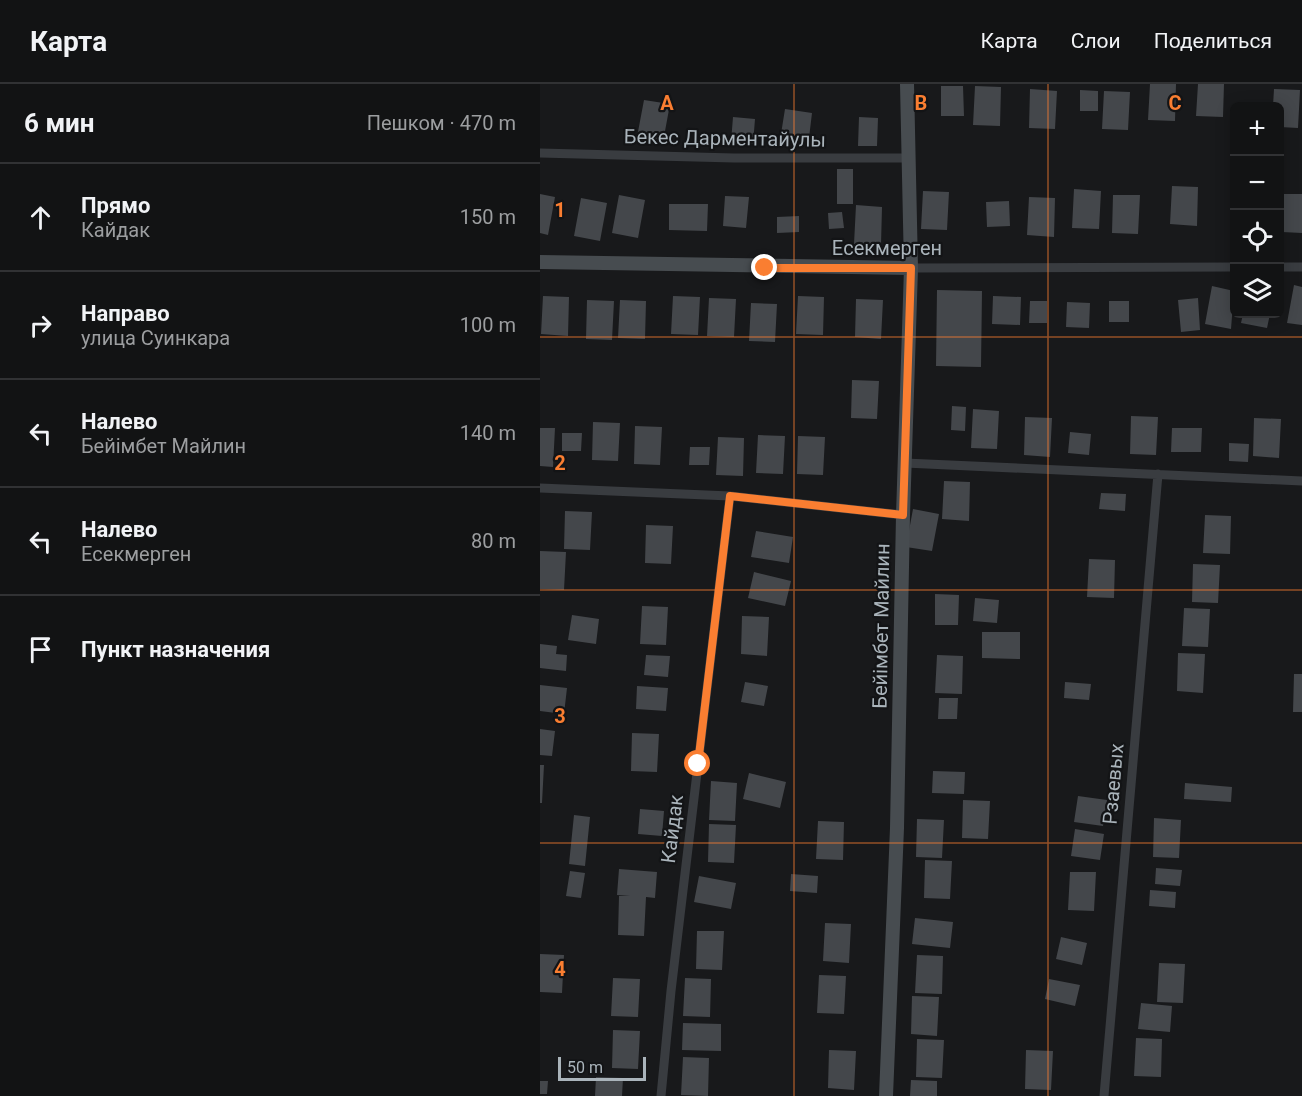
<!DOCTYPE html>
<html lang="ru">
<meta charset="utf-8">
<style>
body{margin:0;font-family:Roboto,sans-serif;background:#1f2022;color:#f1f3f6}
.controls{position:absolute;right:18px;top:18px;display:grid;overflow:hidden;border-radius:9px;box-shadow:0 3px 15px #0003}
.controls button{width:54px;height:54px;display:grid;place-items:center;padding:0;border:0;border-bottom:2px solid #313234;background:#121314;color:#f1f3f6;font:30px sans-serif}
.scale{position:absolute;left:18px;bottom:15px;width:88px;box-sizing:border-box;padding-left:6px;border:3px solid #aab4bb;border-top:0;font-size:16px;line-height:21px;white-space:nowrap;color:#aab4bb;-webkit-text-stroke:4px #131416;paint-order:stroke}
.stop{position:absolute;width:18px;height:18px;margin:-14px;border:4px solid #fa7e31;border-radius:50%;background:#fff}
.stop.end{background:#fa7e31;border-color:#fff;box-shadow:0 2px 6px #0008}
.list{margin:0;padding:0;list-style:none}
h2{display:flex;justify-content:space-between;align-items:center;height:78px;margin:0;padding:0 24px;font-size:26px}
h2 small{font-size:20px;font-weight:400;color:#9c9ea0}
.list li{display:grid;grid-template-columns:39px 1fr auto;gap:18px;align-items:center;box-sizing:border-box;height:108px;padding:0 24px;border-top:2px solid #313234}
.list b{display:block;font-size:22px;white-space:nowrap}
.list p{margin:0;font-size:20px;white-space:nowrap;color:#9c9ea0}
.list em{font-size:20px;font-style:normal;color:#9c9ea0}
.icon{flex:none;width:33px;height:33px;fill:none;stroke:currentColor;stroke-width:2;stroke-linecap:round;stroke-linejoin:round}
.map{position:relative;flex:none;width:762px;height:1012px;overflow:hidden}
header{display:flex;align-items:center;gap:36px;box-sizing:border-box;height:84px;padding:0 30px;background:#121314;border-bottom:2px solid #313234}
header strong{font-size:28px}
nav{display:flex;gap:33px;margin-inline-start:auto;font-size:21px}
main{display:flex}
aside{flex:1;background:#121314}
.map>svg:first-child{display:block}
.building{fill:#44474b}
.lines{fill:none;stroke-linecap:round;stroke-linejoin:round}
.street{stroke:#393c40;stroke-width:9}
.secondary{stroke:#474c50;stroke-width:14}
.route{stroke:#fa7e31;stroke-width:8}
.grid{fill:none;stroke:#fa7e31;stroke-width:1.5;stroke-opacity:0.55}
.labels{text-anchor:middle;stroke-width:4.5;stroke-linejoin:round;paint-order:stroke}
.street-label{font-size:20px;fill:#aab4bb;stroke:#131416}
.grid-label{font-size:20px;text-anchor:middle;font-weight:bold;fill:#fa7e31;stroke:#131416;stroke-width:4.5;stroke-linejoin:round;paint-order:stroke}
</style>
<header>
<strong>Карта</strong>
<nav><a>Карта</a><a>Слои</a><a>Поделиться</a></nav>
</header>
<main>
<aside>
<h2>6 мин<small>Пешком · 470 m</small></h2>
<ul class="list">
<li><svg class="icon" aria-label="ahead" viewBox="0 0 24 24"><path d="M12 20V5M6 11l6-6 6 6"/></svg><div><b>Прямо</b><p>Кайдак</p></div><em>150 m</em></li>
<li><svg class="icon" aria-label="right" viewBox="0 0 24 24"><path d="M7 20v-9h11M14 6l5 5-5 5"/></svg><div><b>Направо</b><p>улица Суинкара</p></div><em>100 m</em></li>
<li><svg class="icon" aria-label="left" viewBox="0 0 24 24"><path d="M17 20v-9H6M10 6l-5 5 5 5"/></svg><div><b>Налево</b><p>Бейімбет Майлин</p></div><em>140 m</em></li>
<li><svg class="icon" aria-label="left" viewBox="0 0 24 24"><path d="M17 20v-9H6M10 6l-5 5 5 5"/></svg><div><b>Налево</b><p>Eсекмерген</p></div><em>80 m</em></li>
<li><svg class="icon" aria-label="arrive" viewBox="0 0 24 24"><path d="M6 21V4h12l-3 4 3 4H6"/></svg><div><b>Пункт назначения</b></div></li>
</ul>
</aside>
<div class="map">
<svg width="762" height="1012" viewBox="0 0 762 1012">
<rect width="100%" height="100%" fill="#18191b"/>
<path class="building" d="M 610,0 L 636,0 L 635,37 L 608,36 Z
M 658,0 L 684,0 L 683,33 L 656,32 Z
M 401,2 L 423,2 L 424,32 L 401,32 Z
M 435,2 L 461,3 L 460,42 L 433,41 Z
M 490,5 L 517,7 L 515,45 L 489,44 Z
M 734,5 L 760,6 L 758,44 L 740,43 L 740,22 L 733,22 Z
M 540,6 L 558,7 L 558,27 L 540,27 Z
M 564,7 L 590,8 L 588,46 L 562,45 Z
M 104,16 L 130,20 L 123,58 L 97,53 Z
M 245,25 L 272,29 L 269,54 L 241,50 Z
M 193,33 L 215,35 L 213,60 L 191,58 Z
M 319,33 L 338,34 L 337,62 L 318,62 Z
M 297,85 L 313,85 L 313,120 L 297,120 Z
M 632,102 L 658,103 L 657,142 L 630,140 Z
M 534,105 L 561,107 L 559,145 L 532,144 Z
M 383,107 L 409,108 L 407,146 L 381,145 Z
M 0,110 L 15,113 L 8,151 L 0,149 Z
M 743,110 L 762,110 L 762,149 L 742,148 Z
M 79,111 L 105,116 L 98,154 L 72,149 Z
M 573,111 L 600,111 L 598,150 L 572,149 Z
M 185,112 L 209,113 L 206,144 L 183,142 Z
M 489,113 L 515,114 L 514,153 L 487,151 Z
M 41,114 L 67,119 L 60,157 L 34,152 Z
M 469,117 L 470,142 L 447,143 L 446,118 Z
M 129,120 L 168,120 L 167,147 L 129,146 Z
M 316,121 L 342,123 L 341,161 L 314,160 Z
M 302,128 L 304,144 L 289,145 L 288,129 Z
M 259,132 L 259,148 L 237,149 L 237,133 Z
M 754,201 L 762,203 L 762,241 L 747,239 Z
M 672,202 L 694,207 L 691,245 L 665,240 Z
M 397,206 L 442,207 L 441,283 L 396,282 Z
M 3,212 L 29,213 L 28,252 L 1,250 Z
M 133,212 L 160,213 L 158,251 L 131,250 Z
M 258,212 L 284,213 L 283,251 L 256,250 Z
M 453,212 L 481,213 L 480,241 L 452,240 Z
M 169,214 L 196,215 L 194,253 L 167,252 Z
M 658,214 L 660,246 L 641,248 L 638,216 Z
M 316,215 L 343,216 L 341,255 L 315,253 Z
M 47,216 L 74,217 L 72,256 L 46,255 Z
M 80,216 L 106,217 L 105,255 L 78,254 Z
M 490,217 L 507,217 L 507,239 L 489,239 Z
M 569,217 L 589,217 L 589,238 L 569,238 Z
M 527,218 L 550,219 L 549,244 L 526,243 Z
M 211,219 L 237,220 L 235,258 L 209,257 Z
M 703,230 L 730,230 L 727,244 L 701,239 Z
M 312,296 L 339,297 L 337,335 L 311,334 Z
M 412,322 L 426,323 L 425,347 L 411,346 Z
M 433,325 L 459,327 L 457,365 L 431,364 Z
M 591,332 L 618,333 L 616,371 L 590,370 Z
M 485,333 L 512,334 L 510,373 L 484,371 Z
M 714,334 L 741,335 L 739,374 L 713,372 Z
M 53,338 L 80,339 L 78,377 L 52,376 Z
M 95,342 L 122,343 L 120,381 L 94,380 Z
M 0,344 L 15,344 L 13,383 L 0,382 Z
M 632,344 L 662,344 L 661,368 L 631,368 Z
M 530,348 L 551,350 L 549,371 L 528,369 Z
M 22,349 L 42,349 L 41,367 L 22,367 Z
M 218,351 L 245,352 L 243,390 L 216,389 Z
M 258,352 L 285,353 L 283,391 L 257,390 Z
M 178,353 L 204,354 L 203,392 L 176,391 Z
M 689,359 L 709,360 L 708,378 L 689,377 Z
M 150,363 L 170,363 L 169,381 L 149,381 Z
M 404,397 L 430,398 L 429,437 L 402,435 Z
M 561,409 L 586,410 L 585,427 L 559,425 Z
M 373,425 L 399,430 L 392,467 L 366,463 Z
M 25,427 L 52,428 L 50,466 L 24,465 Z
M 665,431 L 691,432 L 690,470 L 663,469 Z
M 106,441 L 133,442 L 131,480 L 105,479 Z
M 216,447 L 253,453 L 249,479 L 211,473 Z
M 0,467 L 26,468 L 24,506 L 0,505 Z
M 549,475 L 575,476 L 574,514 L 547,513 Z
M 653,480 L 680,481 L 678,519 L 652,518 Z
M 214,488 L 251,497 L 245,522 L 208,514 Z
M 395,510 L 419,511 L 418,541 L 395,541 Z
M 435,514 L 459,516 L 457,539 L 433,537 Z
M 102,522 L 128,523 L 126,561 L 100,560 Z
M 644,524 L 670,525 L 668,563 L 642,562 Z
M 32,531 L 59,535 L 56,560 L 28,556 Z
M 202,532 L 229,533 L 227,572 L 201,570 Z
M 442,548 L 480,548 L 480,575 L 442,574 Z
M 0,560 L 17,562 L 16,570 L 27,571 L 26,587 L 0,584 Z
M 638,569 L 665,570 L 663,609 L 637,607 Z
M 106,571 L 130,572 L 128,593 L 104,591 Z
M 397,571 L 423,572 L 422,610 L 395,609 Z
M 754,590 L 762,590 L 762,628 L 753,628 Z
M 205,598 L 228,602 L 224,622 L 201,618 Z
M 525,598 L 551,600 L 549,616 L 524,614 Z
M 0,601 L 27,604 L 24,630 L 0,627 Z
M 97,602 L 128,604 L 126,627 L 96,625 Z
M 399,614 L 418,614 L 417,635 L 398,635 Z
M 0,645 L 15,647 L 12,672 L 0,671 Z
M 92,649 L 119,650 L 117,688 L 91,687 Z
M 0,681 L 4,681 L 2,719 L 0,719 Z
M 393,687 L 425,688 L 424,710 L 392,709 Z
M 209,689 L 246,698 L 240,724 L 203,715 Z
M 171,697 L 197,699 L 195,737 L 169,736 Z
M 645,699 L 692,703 L 691,718 L 644,715 Z
M 538,712 L 567,716 L 563,742 L 534,738 Z
M 423,716 L 450,717 L 448,755 L 422,754 Z
M 100,725 L 124,727 L 122,752 L 98,750 Z
M 34,731 L 50,733 L 45,782 L 29,780 Z
M 614,734 L 641,736 L 639,774 L 613,773 Z
M 377,735 L 404,736 L 402,774 L 376,773 Z
M 278,737 L 304,738 L 303,776 L 276,775 Z
M 169,740 L 196,741 L 194,779 L 168,778 Z
M 535,745 L 564,750 L 560,776 L 531,772 Z
M 385,776 L 412,777 L 410,815 L 384,814 Z
M 616,784 L 642,786 L 640,802 L 615,800 Z
M 79,785 L 117,788 L 115,814 L 106,813 L 104,852 L 78,851 L 79,812 L 90,812 L 77,811 Z
M 30,787 L 45,789 L 41,814 L 26,812 Z
M 530,788 L 556,788 L 554,827 L 528,826 Z
M 251,790 L 278,792 L 277,809 L 250,807 Z
M 159,792 L 196,799 L 191,825 L 154,818 Z
M 610,806 L 636,808 L 635,824 L 609,822 Z
M 375,834 L 413,838 L 410,864 L 372,860 Z
M 285,839 L 311,840 L 309,879 L 283,877 Z
M 157,847 L 184,847 L 182,886 L 156,885 Z
M 521,853 L 547,859 L 542,881 L 516,875 Z
M 0,870 L 24,871 L 22,909 L 0,908 Z
M 377,871 L 403,872 L 402,910 L 375,909 Z
M 619,879 L 645,880 L 643,919 L 617,918 Z
M 279,891 L 306,892 L 304,930 L 277,929 Z
M 73,894 L 100,895 L 98,933 L 71,932 Z
M 145,894 L 171,895 L 170,933 L 143,932 Z
M 509,895 L 540,901 L 535,922 L 505,915 Z
M 372,912 L 399,913 L 397,952 L 371,950 Z
M 601,919 L 632,922 L 630,948 L 598,945 Z
M 143,939 L 181,940 L 181,967 L 142,966 Z
M 73,946 L 100,947 L 98,985 L 72,984 Z
M 596,954 L 622,955 L 621,993 L 594,992 Z
M 377,955 L 404,956 L 402,994 L 376,993 Z
M 289,966 L 316,967 L 314,1006 L 288,1004 Z
M 486,966 L 513,967 L 511,1006 L 485,1005 Z
M 143,973 L 169,974 L 168,1012 L 141,1011 Z
M 56,993 L 83,994 L 82,1012 L 55,1012 Z
M 371,996 L 397,997 L 397,1012 L 370,1012 Z
M 0,997 L 8,997 L 7,1010 L 0,1010 Z"/>
<g class="lines">
<path class="street" d="M 0,69 L 194,74 L 369,74
M 740,183 L 762,183
M 371,184 L 694,183
M 365,379 L 762,397
M 0,404 L 190,412 L 363,431
M 121,1012 L 131,907 L 190,412
M 564,1012 L 618,390"/>
<path class="secondary" d="M 0,178 L 371,184
M 346,1012 L 357,744 L 363,431 L 371,184 L 367,0"/>
</g>
<g class="lines">
<path class="route" d="M 158,680 L 190,412 L 363,431 L 371,184 L 225,184"/>
</g>
<path class="grid" d="M 254,0 L 254,1012M 508,0 L 508,1012M 0,253 L 762,253M 0,506 L 762,506M 0,759 L 762,759"/>
<g class="labels">
<g class="street-label">
<text transform="translate(185 54) rotate(1)" y="7">Бекес Дарментайулы</text>
<text x="347" y="171">Eсекмерген</text>
<text transform="translate(341 542) rotate(-89)" y="7">Бейімбет Майлин</text>
<text transform="translate(573 700) rotate(-85)" y="7">Рзаевых</text>
<text transform="translate(132 745) rotate(-83)" y="7">Кайдак</text>
</g>
</g>
<g class="grid-label">
<text x="127" y="26">A</text>
<text x="381" y="26">B</text>
<text x="635" y="26">C</text>
<text x="20" y="133">1</text>
<text x="20" y="386">2</text>
<text x="20" y="639">3</text>
<text x="20" y="892">4</text>
</g>
</svg>
<div class="controls">
<button>+</button>
<button>−</button>
<button><svg class="icon" aria-label="locate" viewBox="0 0 24 24"><circle cx="12" cy="12" r="6"/><path d="M12 2v4M12 18v4M2 12h4M18 12h4"/></svg></button>
<button><svg class="icon" aria-label="layers" viewBox="0 0 24 24"><path d="M12 4l9 5-9 5-9-5zM3 14l9 5 9-5"/></svg></button>
</div>
<div class="scale">50 m</div>
<div class="stop" style="left:158px;top:680px"></div>
<div class="stop end" style="left:225px;top:184px"></div>
</div>
</main>
